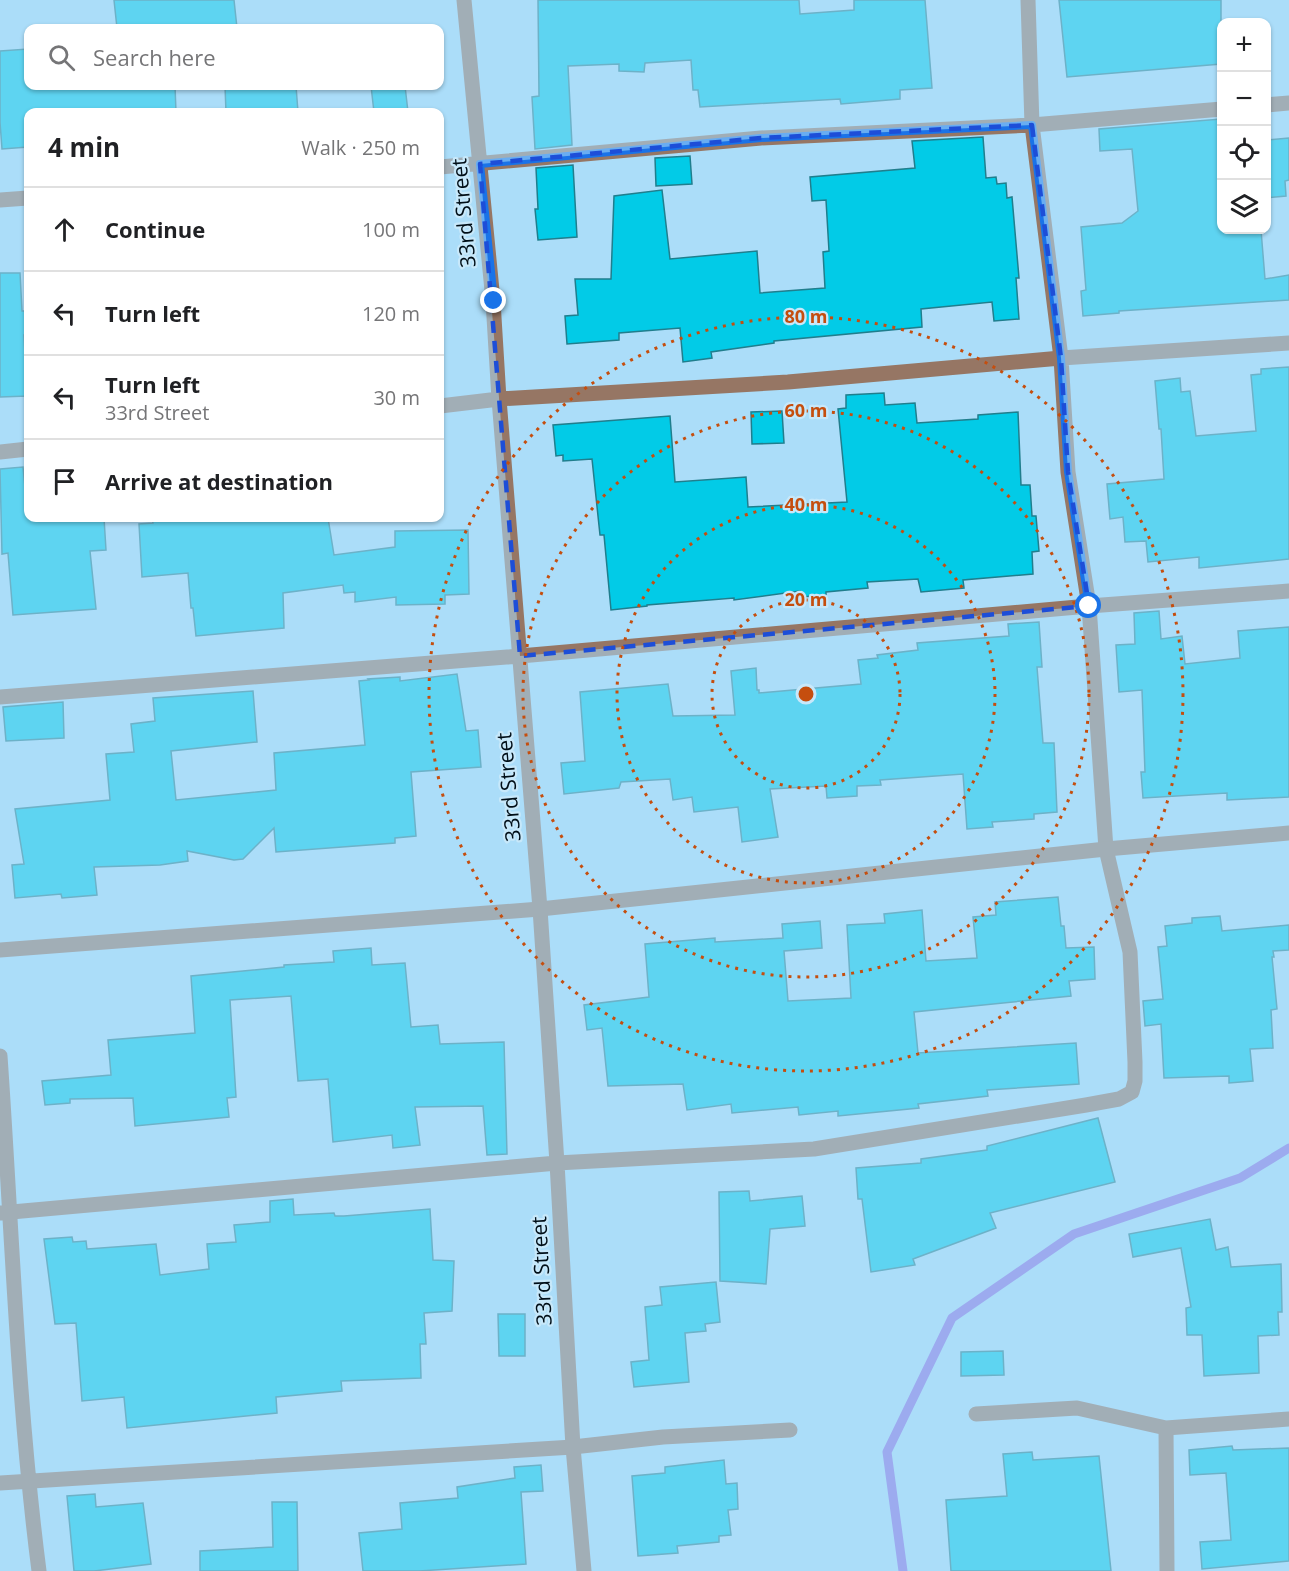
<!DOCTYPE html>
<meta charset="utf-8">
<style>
body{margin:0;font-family:"Open Sans",sans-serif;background:#f6f6f6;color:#202124}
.controls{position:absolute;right:18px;top:18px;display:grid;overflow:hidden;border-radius:12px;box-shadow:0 2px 4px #0004}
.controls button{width:54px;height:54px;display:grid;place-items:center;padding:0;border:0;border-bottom:2px solid #e0e0e0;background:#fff;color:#202124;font:30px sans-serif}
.stop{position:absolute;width:18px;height:18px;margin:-14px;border:4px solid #1a73e8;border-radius:50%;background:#fff}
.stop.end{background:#1a73e8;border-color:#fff;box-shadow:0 2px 6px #0008}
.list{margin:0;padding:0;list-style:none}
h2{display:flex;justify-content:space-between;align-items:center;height:78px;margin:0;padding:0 24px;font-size:26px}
h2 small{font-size:20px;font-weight:400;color:#757577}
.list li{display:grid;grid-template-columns:39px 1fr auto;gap:18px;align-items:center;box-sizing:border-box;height:84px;padding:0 24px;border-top:2px solid #e0e0e0}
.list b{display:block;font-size:22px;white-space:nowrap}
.list p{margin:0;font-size:20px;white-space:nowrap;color:#757577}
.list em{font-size:20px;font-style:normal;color:#757577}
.icon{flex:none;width:33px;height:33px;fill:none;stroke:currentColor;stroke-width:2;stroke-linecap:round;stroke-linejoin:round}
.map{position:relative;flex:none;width:1289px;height:1571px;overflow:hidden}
.search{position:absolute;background:#fff;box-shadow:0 2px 4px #0004;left:24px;top:24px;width:420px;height:66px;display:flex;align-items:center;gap:15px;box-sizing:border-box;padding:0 21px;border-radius:12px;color:#757577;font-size:22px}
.panel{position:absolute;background:#fff;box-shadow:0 2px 4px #0004;left:24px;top:108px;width:420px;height:414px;border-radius:12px}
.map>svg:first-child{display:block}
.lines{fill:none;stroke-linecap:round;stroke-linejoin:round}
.stream{stroke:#8a6fe2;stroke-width:9}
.building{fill:#02cbe7;stroke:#207e8d;stroke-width:1.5}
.minor{stroke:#967664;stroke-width:15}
.tertiary{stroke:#967664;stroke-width:15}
.route{stroke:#1a73e8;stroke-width:8}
.marked{fill:none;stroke:#1d4ed8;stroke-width:4.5;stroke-dasharray:12 8;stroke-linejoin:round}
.ring{fill:none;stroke:#c54e0e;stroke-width:3;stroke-dasharray:3 6}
.labels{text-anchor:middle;stroke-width:4.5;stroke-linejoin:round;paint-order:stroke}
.street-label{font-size:21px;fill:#000e17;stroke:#c7e8fa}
.centre{fill:#c54e0e;stroke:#c7e8fa;stroke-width:3}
.ring-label{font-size:18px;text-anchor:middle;font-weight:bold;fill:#c54e0e;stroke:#c7e8fa;stroke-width:4.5;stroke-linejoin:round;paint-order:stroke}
</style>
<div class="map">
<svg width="1289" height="1571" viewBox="0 0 1289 1571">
<rect width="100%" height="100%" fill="#abddf9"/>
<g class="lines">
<path class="stream" d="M 903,1571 L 887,1452 L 952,1318 L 1074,1234 L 1240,1178 L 1289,1148"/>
</g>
<path class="building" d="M 114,0 L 234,0 L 237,28 L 117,28 Z
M 538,0 L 799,0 L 800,14 L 854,10 L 854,0 L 925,0 L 932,88 L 900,90 L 900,99 L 841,104 L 840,99 L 700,107 L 698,90 L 693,90 L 691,60 L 645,63 L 644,72 L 619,71 L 619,64 L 568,66 L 572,145 L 535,149 L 532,97 L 539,96 Z
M 1059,0 L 1221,0 L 1221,64 L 1067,77 Z
M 28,49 L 28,86 L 175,86 L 176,112 L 28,112 L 28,147 L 2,149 L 0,122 L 0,51 Z
M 225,86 L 296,86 L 298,112 L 226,112 Z
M 371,86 L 405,86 L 408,112 L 374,112 Z
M 1221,119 L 1221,230 L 1261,230 L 1265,279 L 1289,275 L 1289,300 L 1119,311 L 1119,313 L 1083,316 L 1081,291 L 1086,290 L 1081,227 L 1122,223 L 1138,211 L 1132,149 L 1100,151 L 1099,129 Z
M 983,137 L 986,178 L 996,177 L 997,184 L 1006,183 L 1007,198 L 1012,197 L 1019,278 L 1016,278 L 1019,319 L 994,321 L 992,302 L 921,309 L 922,327 L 774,341 L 774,343 L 711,352 L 712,358 L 683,362 L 680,328 L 619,333 L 619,340 L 567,344 L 565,316 L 578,315 L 575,279 L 611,279 L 614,196 L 662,190 L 670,259 L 757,251 L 760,293 L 825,288 L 823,252 L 829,251 L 826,200 L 812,201 L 810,177 L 915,168 L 912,141 Z
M 1289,138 L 1289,180 L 1285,181 L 1286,196 L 1266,198 L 1266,140 Z
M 690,156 L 692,184 L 656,186 L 655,158 Z
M 573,165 L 577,237 L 538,240 L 535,209 L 538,209 L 536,168 Z
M 0,273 L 20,273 L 22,311 L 28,311 L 28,335 L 24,335 L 27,396 L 0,397 Z
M 1289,367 L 1289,559 L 1199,568 L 1199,557 L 1148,562 L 1146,541 L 1125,542 L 1123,517 L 1110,519 L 1107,484 L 1164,479 L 1161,429 L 1159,429 L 1155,381 L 1180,378 L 1181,392 L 1190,391 L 1196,436 L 1256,431 L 1251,375 L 1261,374 L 1261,369 Z
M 884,393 L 885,405 L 915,403 L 917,423 L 978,419 L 978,415 L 1018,412 L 1021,485 L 1030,485 L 1032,516 L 1036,516 L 1039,551 L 1032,552 L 1033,574 L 963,580 L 964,588 L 921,592 L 918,579 L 867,582 L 868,588 L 826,592 L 826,595 L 801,597 L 800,591 L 734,600 L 734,598 L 647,605 L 647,606 L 611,610 L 604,535 L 600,535 L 592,459 L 563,461 L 563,455 L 556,456 L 553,425 L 670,416 L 675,482 L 746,477 L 748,507 L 847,502 L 838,409 L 846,408 L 846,395 Z
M 782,411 L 784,443 L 752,444 L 751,412 Z
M 23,467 L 28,518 L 104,518 L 106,550 L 90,551 L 96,609 L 13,615 L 8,553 L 2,554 L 0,469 Z
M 152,518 L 328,518 L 334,555 L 395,547 L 395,531 L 468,530 L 469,594 L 445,595 L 445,604 L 396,605 L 396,597 L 355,602 L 355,592 L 344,593 L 343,585 L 283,593 L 284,628 L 196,636 L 193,608 L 191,608 L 188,573 L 142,577 L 139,524 L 153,523 Z
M 1159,611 L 1161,639 L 1182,636 L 1185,664 L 1240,658 L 1238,631 L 1289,627 L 1289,797 L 1227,800 L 1227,793 L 1143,798 L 1141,772 L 1145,772 L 1142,690 L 1119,692 L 1116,645 L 1135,644 L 1134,613 Z
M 1039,622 L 1042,667 L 1037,667 L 1043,743 L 1054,743 L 1057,812 L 1034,814 L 1034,819 L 992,822 L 993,827 L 967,829 L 963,774 L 880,780 L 881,785 L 857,786 L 857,796 L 827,798 L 826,786 L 770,789 L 778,837 L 742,842 L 738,807 L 694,812 L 692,797 L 673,800 L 670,779 L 621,782 L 619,788 L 564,794 L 561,763 L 585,761 L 580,692 L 668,684 L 673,716 L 735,715 L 731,671 L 756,668 L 757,690 L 759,690 L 759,693 L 861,684 L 858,660 L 878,658 L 877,655 L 918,650 L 917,643 L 1009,636 L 1008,624 Z
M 457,674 L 466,731 L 478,730 L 481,767 L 411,772 L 416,836 L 395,838 L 395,843 L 276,852 L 274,828 L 243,859 L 234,860 L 187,851 L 188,861 L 160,865 L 94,867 L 97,895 L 62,898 L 61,894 L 15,898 L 12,865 L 24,864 L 15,809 L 110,800 L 106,754 L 134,752 L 131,724 L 155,721 L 153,698 L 253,691 L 257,742 L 171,751 L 176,800 L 276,790 L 274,753 L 365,745 L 359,681 L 369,680 L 368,679 L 400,677 L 400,681 Z
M 63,702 L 64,738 L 6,741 L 3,707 Z
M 1058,897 L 1061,926 L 1064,926 L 1066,948 L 1094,947 L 1095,979 L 1069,981 L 1071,996 L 914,1012 L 918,1053 L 1076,1043 L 1079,1084 L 987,1090 L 988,1096 L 918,1104 L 919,1108 L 838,1116 L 838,1111 L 799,1115 L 798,1107 L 732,1113 L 731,1104 L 687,1110 L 683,1084 L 608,1086 L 602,1028 L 587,1030 L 584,1005 L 649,997 L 645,944 L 715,938 L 715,942 L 783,938 L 782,924 L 820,921 L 822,948 L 784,951 L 788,1001 L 851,998 L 847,925 L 885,923 L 884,914 L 922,910 L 926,961 L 977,958 L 973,917 L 996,915 L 995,902 Z
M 1220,916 L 1222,931 L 1289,925 L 1289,950 L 1273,951 L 1274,957 L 1272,957 L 1277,1009 L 1271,1010 L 1273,1048 L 1250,1049 L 1253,1081 L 1229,1083 L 1229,1076 L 1164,1078 L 1161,1024 L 1145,1026 L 1143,1001 L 1163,999 L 1158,947 L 1167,946 L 1165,926 L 1192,923 L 1192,918 Z
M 371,948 L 372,965 L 405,963 L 411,1027 L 438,1025 L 440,1044 L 504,1042 L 507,1154 L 487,1155 L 483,1106 L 415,1107 L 420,1145 L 393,1148 L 392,1135 L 333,1142 L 328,1079 L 298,1081 L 291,996 L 230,1000 L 236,1097 L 227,1098 L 229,1117 L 135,1126 L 133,1098 L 70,1099 L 70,1103 L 45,1105 L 42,1081 L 111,1075 L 108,1040 L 195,1033 L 191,976 L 284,967 L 284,965 L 334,962 L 333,951 Z
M 1098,1118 L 1115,1182 L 990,1213 L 996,1228 L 913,1259 L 915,1265 L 871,1272 L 862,1199 L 858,1199 L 856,1168 L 921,1163 L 921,1159 L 987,1150 L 987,1146 Z
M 749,1191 L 750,1201 L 802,1196 L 805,1226 L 770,1229 L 766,1284 L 720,1281 L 719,1192 Z
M 293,1199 L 294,1215 L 334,1213 L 335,1216 L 344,1216 L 430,1209 L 433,1260 L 454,1261 L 452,1311 L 424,1313 L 426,1344 L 420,1344 L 421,1378 L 341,1381 L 342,1391 L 276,1397 L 277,1413 L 127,1428 L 124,1397 L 82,1401 L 76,1323 L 55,1324 L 44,1239 L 72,1237 L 73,1242 L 86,1241 L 87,1249 L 156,1244 L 160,1275 L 209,1269 L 207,1244 L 236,1242 L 234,1225 L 270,1222 L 270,1201 Z
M 1210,1219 L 1216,1250 L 1228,1247 L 1231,1267 L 1281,1264 L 1282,1312 L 1278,1312 L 1279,1335 L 1258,1336 L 1259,1373 L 1204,1376 L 1202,1335 L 1187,1335 L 1186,1308 L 1191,1307 L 1181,1248 L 1133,1257 L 1129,1234 Z
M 716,1282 L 720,1322 L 705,1324 L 706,1331 L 685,1333 L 689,1382 L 634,1387 L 631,1362 L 649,1360 L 645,1307 L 662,1305 L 660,1287 Z
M 498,1314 L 525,1314 L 525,1356 L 499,1356 Z
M 1003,1351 L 1004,1375 L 961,1376 L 961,1352 Z
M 1232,1446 L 1233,1450 L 1289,1448 L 1289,1561 L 1202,1569 L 1200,1542 L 1231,1540 L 1226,1473 L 1190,1475 L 1189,1450 Z
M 1032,1452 L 1033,1460 L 1099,1456 L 1111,1571 L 951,1571 L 946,1500 L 1007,1496 L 1003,1454 Z
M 724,1460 L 726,1484 L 737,1483 L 738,1509 L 728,1510 L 731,1535 L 719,1536 L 719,1542 L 677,1546 L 678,1553 L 638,1556 L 632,1476 L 665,1473 L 665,1467 Z
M 541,1465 L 543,1491 L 521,1492 L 526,1564 L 419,1571 L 363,1571 L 359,1533 L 402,1529 L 400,1503 L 458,1498 L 457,1487 L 515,1478 L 514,1467 Z
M 95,1494 L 96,1507 L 143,1503 L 151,1564 L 94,1571 L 74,1571 L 67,1496 Z
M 272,1502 L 297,1502 L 298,1571 L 200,1571 L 200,1551 L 273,1547 Z"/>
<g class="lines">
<path class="minor" d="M 464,0 L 493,301 L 499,399 L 540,909 L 557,1163 L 573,1447 L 584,1571
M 1266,105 L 1289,103
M 440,167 L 761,138 L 1032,125 L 1222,109
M 0,200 L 28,198
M 440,406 L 499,399 L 788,382 L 1061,358 L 1289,343
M 0,452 L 28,449
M 0,697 L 520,656 L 1089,606 L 1289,591
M 0,1056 C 12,1228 17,1400 39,1571
M 0,1213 L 557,1163 L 814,1149 L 1086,1105 L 1119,1099 L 1132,1092 L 1135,1081 L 1135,1062 L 1130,952 L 1106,849 L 1089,606 L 1068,472 L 1061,358 L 1032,125 L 1028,0
M 976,1414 L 1077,1408 L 1166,1428 L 1289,1419
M 1166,1428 L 1167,1571
M 0,1483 L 573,1447 L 663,1437 L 790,1430"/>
<path class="tertiary" d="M 0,950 L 540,909 L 1106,849 L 1289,833"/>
</g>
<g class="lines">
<path class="route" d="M 494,301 L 480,164 L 761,138 L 1032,125 L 1061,358 L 1068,472 L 1089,606"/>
</g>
<path d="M0 0H1289V1571H0ZM 1032,125 L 1061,358 L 1068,472 L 1089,606 L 520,656 L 480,164 L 761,138 Z" fill="#abddf9" fill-opacity=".55" fill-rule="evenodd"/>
<path class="marked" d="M 1032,125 L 1061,358 L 1068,472 L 1089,606 L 520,656 L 480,164 L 761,138 Z"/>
<g class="ring">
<circle cx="806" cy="694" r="94"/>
<circle cx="806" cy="694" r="189"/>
<circle cx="806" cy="694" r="283"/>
<circle cx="806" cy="694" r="377"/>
</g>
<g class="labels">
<g class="street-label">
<text transform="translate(464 213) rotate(-95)" y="7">33rd Street</text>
<text transform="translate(509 787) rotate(-95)" y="7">33rd Street</text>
<text transform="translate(542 1271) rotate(-93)" y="7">33rd Street</text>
</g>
</g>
<circle cx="806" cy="694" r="9" class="centre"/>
<g class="ring-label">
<text x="806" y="323">80 m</text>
<text x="806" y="417">60 m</text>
<text x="806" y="511">40 m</text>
<text x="806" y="606">20 m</text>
</g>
</svg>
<div class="controls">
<button>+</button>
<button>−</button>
<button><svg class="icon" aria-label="locate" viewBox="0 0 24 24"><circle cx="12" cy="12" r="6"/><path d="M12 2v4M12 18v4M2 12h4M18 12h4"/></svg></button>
<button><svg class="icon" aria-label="layers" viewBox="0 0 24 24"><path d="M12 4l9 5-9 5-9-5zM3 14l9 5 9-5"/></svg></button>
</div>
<div class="stop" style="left:1089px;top:606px"></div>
<div class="stop end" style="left:494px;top:301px"></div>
<div class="search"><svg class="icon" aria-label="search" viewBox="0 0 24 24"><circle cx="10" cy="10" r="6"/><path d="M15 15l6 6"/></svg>Search here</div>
<section class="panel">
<h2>4 min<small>Walk · 250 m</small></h2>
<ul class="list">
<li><svg class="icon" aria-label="ahead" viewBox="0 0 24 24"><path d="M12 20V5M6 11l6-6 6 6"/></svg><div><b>Continue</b></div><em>100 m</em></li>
<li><svg class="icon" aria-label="left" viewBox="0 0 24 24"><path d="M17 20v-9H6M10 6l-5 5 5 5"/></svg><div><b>Turn left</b></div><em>120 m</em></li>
<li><svg class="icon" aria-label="left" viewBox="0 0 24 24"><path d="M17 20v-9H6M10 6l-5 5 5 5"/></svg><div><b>Turn left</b><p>33rd Street</p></div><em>30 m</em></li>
<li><svg class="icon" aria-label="arrive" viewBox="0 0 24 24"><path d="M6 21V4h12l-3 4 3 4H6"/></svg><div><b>Arrive at destination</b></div></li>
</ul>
</section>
</div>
